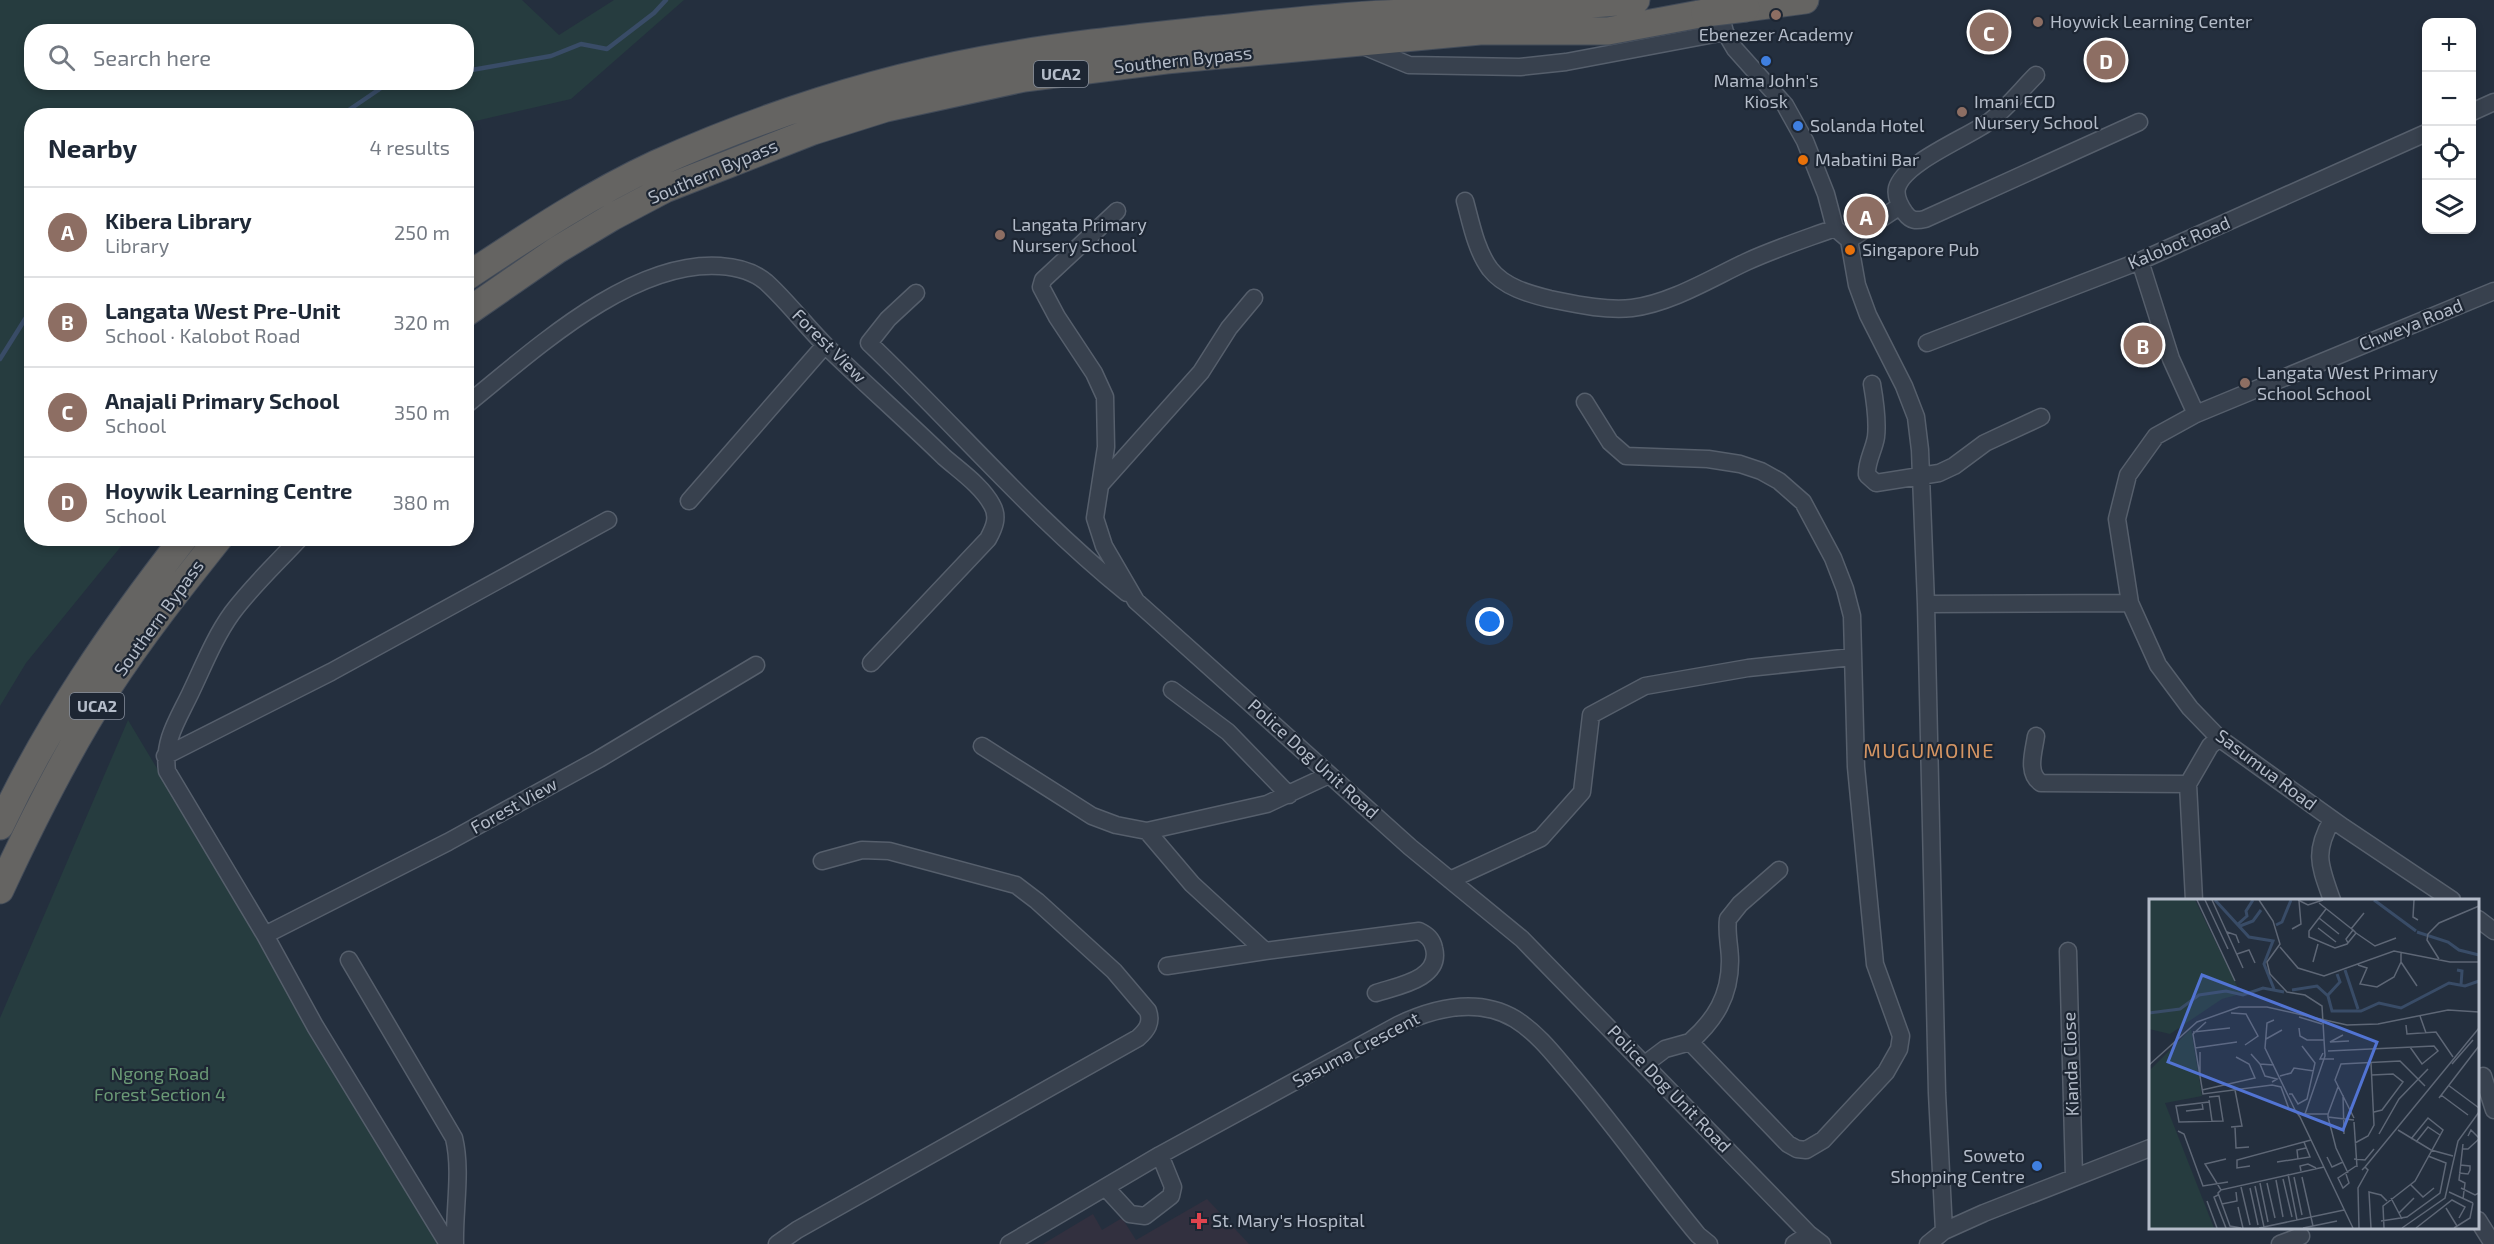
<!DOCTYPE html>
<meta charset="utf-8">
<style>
body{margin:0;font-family:"Exo 2",sans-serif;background:#f6f6f7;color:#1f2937}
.controls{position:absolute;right:18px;top:18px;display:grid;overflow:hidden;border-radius:12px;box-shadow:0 3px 9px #0003}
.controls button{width:54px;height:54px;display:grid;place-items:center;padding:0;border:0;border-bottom:2px solid #e0e1e3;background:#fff;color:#1f2937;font:30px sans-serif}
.you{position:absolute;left:1490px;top:622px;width:21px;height:21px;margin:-15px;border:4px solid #fff;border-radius:50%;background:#1a73e8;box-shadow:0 0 0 9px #1a73e833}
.badge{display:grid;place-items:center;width:39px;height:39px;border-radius:50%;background:#4f688e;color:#fff;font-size:20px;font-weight:700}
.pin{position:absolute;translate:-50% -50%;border:3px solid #fff;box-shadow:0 2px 6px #0006}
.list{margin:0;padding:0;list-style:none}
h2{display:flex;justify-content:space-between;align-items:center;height:78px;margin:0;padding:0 24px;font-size:26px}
h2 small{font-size:20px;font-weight:400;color:#747a83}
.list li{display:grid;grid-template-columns:39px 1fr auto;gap:18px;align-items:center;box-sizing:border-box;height:90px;padding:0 24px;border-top:2px solid #e0e1e3}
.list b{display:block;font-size:22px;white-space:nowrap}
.list p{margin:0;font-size:20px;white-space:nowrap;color:#747a83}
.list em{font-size:20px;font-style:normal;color:#747a83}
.icon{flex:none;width:33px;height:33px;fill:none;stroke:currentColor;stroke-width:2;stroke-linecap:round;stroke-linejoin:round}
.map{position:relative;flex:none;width:2494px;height:1244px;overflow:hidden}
.search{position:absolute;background:#fff;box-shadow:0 3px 9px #0003;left:24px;top:24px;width:450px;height:66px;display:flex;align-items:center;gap:15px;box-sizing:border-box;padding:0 21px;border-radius:24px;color:#747a83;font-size:22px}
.panel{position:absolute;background:#fff;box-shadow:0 3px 9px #0003;left:24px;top:108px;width:450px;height:438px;border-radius:24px}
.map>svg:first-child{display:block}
.medical{fill:#32303f}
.green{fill:#263c3f;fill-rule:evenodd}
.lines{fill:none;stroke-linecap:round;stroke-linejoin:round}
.stream{stroke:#394c67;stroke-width:4.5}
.minor-casing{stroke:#565f6c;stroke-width:19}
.trunk-casing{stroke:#434c59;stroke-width:29}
.minor{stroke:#38414e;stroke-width:16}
.trunk{stroke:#656462;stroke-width:27}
.trunk-bridge-casing{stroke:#434c59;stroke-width:29;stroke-linecap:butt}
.trunk-bridge{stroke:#656462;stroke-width:27}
.education-dot{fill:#8d6e63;stroke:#1d2633;stroke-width:2}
.shop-dot{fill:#3f7fe0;stroke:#1d2633;stroke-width:2}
.food-dot{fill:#e8710a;stroke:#1d2633;stroke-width:2}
.health-dot{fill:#e0444e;stroke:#1d2633;stroke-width:2}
.labels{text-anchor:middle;stroke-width:4.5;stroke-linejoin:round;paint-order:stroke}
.shield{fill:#1d2633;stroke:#878f9c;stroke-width:1.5}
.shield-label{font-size:16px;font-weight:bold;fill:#b4bcc9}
.poi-label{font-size:18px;fill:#b4bcc9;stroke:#1d2633;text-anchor:start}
.street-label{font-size:18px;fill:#b4bcc9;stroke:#1d2633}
.park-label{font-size:18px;fill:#6b9a76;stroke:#1d2633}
.neighbourhood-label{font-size:20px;letter-spacing:1.5px;fill:#d59563;stroke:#1d2633}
.inset-river{fill:none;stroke:#394c67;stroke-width:3}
.inset-road{fill:none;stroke:#5e6776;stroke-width:1.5}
.view{fill:#5274d3;fill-opacity:0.15;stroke:#5274d3;stroke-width:3}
.inset-edge{fill:none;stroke:#b4bcc9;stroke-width:3}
</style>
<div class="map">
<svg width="2494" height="1244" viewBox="0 0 2494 1244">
<rect width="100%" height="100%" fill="#242f3e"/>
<path class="medical" d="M 1207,1199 L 1249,1244 L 1043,1244 L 1093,1214 L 1102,1230 L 1122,1218 L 1136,1240 Z"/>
<path class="green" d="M 0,0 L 522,0 L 559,35 L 614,0 L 684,0 L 571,99 L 467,123 L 466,116 L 32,116 L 32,538 L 127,539 L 26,663 L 0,706 ZM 32,32 L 466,32 L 466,82 L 32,82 Z
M 128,720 L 442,1244 L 0,1244 L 0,1018 Z"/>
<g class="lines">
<path class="stream" d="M 466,71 L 551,56 L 581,44 L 607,49 L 654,13 L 666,0
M 340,116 L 384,86 L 403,82
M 0,359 L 32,308"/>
<g class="minor-casing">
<path id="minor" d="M 1717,2 L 1725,32 L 1735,49 L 1785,105 L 1805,141 L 1826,194 L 1835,228 L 1849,240 L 1857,285 L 1868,315 L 1904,386 L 1916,417 L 1920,450 L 1926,604 L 1937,1093 L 1944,1231
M 1361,45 L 1409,65 L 1520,67 L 1566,62 L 1725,32
M 2036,75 C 2021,90 2007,108 1990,121 C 1969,137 1904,162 1897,188 C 1895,197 1900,206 1905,213 C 1911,221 1916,221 1925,219 L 2139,122
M 2472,112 L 2494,102
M 1465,201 C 1471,223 1476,250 1490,269 C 1504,287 1529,294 1550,299 C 1575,304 1606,311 1632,308 C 1671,303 1710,279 1746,262 C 1774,249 1805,239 1835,228
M 1117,211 L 1043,280 L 1041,287 L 1057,317 L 1094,373 L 1105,397 L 1106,447 L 1095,518 L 1104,546 L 1136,601 L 1410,847 L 1522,939 L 1809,1234
M 1849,240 L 1900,206
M 2140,261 L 2171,359 L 2196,414
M 916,293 L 888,319 L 869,343 C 956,426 1034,518 1127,593
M 1927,343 L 2140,261 L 2426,133
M 1872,384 C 1875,401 1878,420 1876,437 C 1874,450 1866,462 1867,475 L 1876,483 L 1939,473 L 1954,466 L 1985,443 L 2041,417
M 1585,402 L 1610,442 L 1626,456 L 1708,459 L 1740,464 L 1761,471 L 1779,481 L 1803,502 L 1833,558 L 1845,589 L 1852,616 L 1856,767 L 1875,964 L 1901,1036 L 1899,1049 L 1886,1072 L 1823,1140 L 1806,1150 L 1797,1149 L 1788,1144 L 1690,1042 L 1665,1049 L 1645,1064
M 466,405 C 532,352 630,260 720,266 C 736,267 753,271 766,282 C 787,301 805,325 825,345 C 864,383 905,419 944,457 C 960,471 982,486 992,505 C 999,517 994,528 988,539 L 871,663
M 1102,483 L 1201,372 L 1229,328 L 1254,298
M 689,501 L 825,345
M 300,538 C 277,563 252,586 232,613 C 214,638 203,667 190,694 C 177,721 163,741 167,771 L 265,935 L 315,1026 L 448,1244
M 1926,604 L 2130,603
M 1172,690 L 1228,732 L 1289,795
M 2036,736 C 2034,751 2026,773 2041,783 L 2188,784
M 982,746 L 1092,816 L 1116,825 L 1147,831 L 1267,804 L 1329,775
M 165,756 L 331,672 L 608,520
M 2332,820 C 2313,853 2320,866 2332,900
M 1147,831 L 1192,884 L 1265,951 L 1419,931 C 1427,935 1432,939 1434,948 C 1442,979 1397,986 1376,993
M 1450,880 L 1541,838 L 1582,792 L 1591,715 L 1645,686 L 1748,668 L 1852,657
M 2194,900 L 2188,784 L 2210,746 L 2219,738
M 2452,900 L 2343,827 L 2219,738 L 2190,708 L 2158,665 L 2130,603 L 2117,519 L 2128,475 L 2156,436 L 2196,414 L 2494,291
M 2478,919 L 2494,931
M 265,935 L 448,842 L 599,759 L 756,665
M 2068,951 L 2074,1176
M 349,960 L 454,1138 C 462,1171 454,1210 455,1244
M 1167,966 L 1265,951
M 1690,1042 C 1715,1020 1730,996 1730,961 C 1730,947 1726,933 1728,919 L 1740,904 L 1779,870
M 2483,1076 L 2494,1110
M 1106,1188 L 1130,1214 L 1145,1216 L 1171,1196 L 1173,1187 L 1160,1155
M 2478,1220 L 2493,1244
M 777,1244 L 797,1230 L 1138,1038 C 1147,1030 1152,1023 1148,1011 L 1114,971 L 1037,901 L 1016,885 L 889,851 L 862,850 L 822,861
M 1009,1244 L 1160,1155 L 1398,1025 C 1434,1008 1478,997 1515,1019 C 1536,1032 1552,1052 1567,1070 C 1613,1123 1653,1181 1698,1235 L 1709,1244
M 1794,1244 L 1809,1234 L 1822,1244
M 1928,1244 L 1944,1231 L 1984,1213 L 2150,1148
M 2280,1244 L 2301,1236"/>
</g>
<g class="trunk-casing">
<path id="trunk" d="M 1746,8 L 1805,0
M 466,277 C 528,236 589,195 656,164 C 760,117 871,81 983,60 C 1057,46 1133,38 1208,30 C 1267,24 1326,17 1385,14 C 1469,9 1552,9 1636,0
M 466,313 L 557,250 L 612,217 L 665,189 L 813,131 L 886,108 L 1024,78 L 1166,60 L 1480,31 L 1608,31 L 1705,13
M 0,826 C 49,722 113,629 184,538
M 0,890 C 32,821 66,753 107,689 C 141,636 180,587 219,538"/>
</g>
<use href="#minor" class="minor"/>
<use href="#trunk" class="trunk"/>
<g class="trunk-bridge-casing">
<path id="trunk-bridge" d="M 1705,13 L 1746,8"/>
</g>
<use href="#trunk-bridge" class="trunk-bridge"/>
</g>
<g class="education-dot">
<circle cx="1776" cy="15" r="6"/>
<circle cx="2038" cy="22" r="6"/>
<circle cx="1962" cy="112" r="6"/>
<circle cx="1000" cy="235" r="6"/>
<circle cx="2245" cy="383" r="6"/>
</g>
<g class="shop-dot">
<circle cx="1766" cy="61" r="6"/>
<circle cx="1798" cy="126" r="6"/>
<circle cx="2037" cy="1166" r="6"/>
</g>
<g class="food-dot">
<circle cx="1803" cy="160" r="6"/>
<circle cx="1850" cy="250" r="6"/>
</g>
<path class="health-dot" d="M1196 1212h6v6h6v6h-6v6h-6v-6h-6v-6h6z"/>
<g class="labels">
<g class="shield">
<rect x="1034" y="61" width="54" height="26" rx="4.5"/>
<rect x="70" y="693" width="54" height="26" rx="4.5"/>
</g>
<g class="shield-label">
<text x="1061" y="80">UCA2</text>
<text x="97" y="712">UCA2</text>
</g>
<g class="poi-label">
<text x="2050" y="28">Hoywick Learning Center</text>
<text x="1776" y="41" text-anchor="middle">Ebenezer Academy</text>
<text x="1766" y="87" text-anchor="middle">Mama John's<tspan x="1766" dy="21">Kiosk</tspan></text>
<text x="1974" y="108">Imani ECD<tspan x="1974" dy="21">Nursery School</tspan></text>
<text x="1810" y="132">Solanda Hotel</text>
<text x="1815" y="166">Mabatini Bar</text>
<text x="1012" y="231">Langata Primary<tspan x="1012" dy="21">Nursery School</tspan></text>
<text x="1862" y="256">Singapore Pub</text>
<text x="2257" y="379">Langata West Primary<tspan x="2257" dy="21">School School</tspan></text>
<text x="2025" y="1162" text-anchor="end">Soweto<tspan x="2025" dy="21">Shopping Centre</tspan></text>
<text x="1212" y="1227">St. Mary's Hospital</text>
</g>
<g class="street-label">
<text transform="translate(1183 60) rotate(-6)" y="6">Southern Bypass</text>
<text transform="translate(713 172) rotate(-23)" y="6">Southern Bypass</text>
<text transform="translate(2179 243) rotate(-23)" y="6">Kalobot Road</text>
<text transform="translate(2411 325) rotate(-22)" y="6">Chweya Road</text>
<text transform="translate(829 346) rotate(45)" y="6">Forest View</text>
<text transform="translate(159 618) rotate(-54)" y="6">Southern Bypass</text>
<text transform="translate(1313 759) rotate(42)" y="6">Police Dog Unit Road</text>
<text transform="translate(2266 770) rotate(37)" y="6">Sasumua Road</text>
<text transform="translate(514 806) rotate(-29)" y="6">Forest View</text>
<text transform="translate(1356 1050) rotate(-28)" y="6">Sasuma Crescent</text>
<text transform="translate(2071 1064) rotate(-92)" y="6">Kianda Close</text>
<text transform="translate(1669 1089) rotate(46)" y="6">Police Dog Unit Road</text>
</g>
<g class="park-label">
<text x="160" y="1080">Ngong Road<tspan x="160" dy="21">Forest Section 4</tspan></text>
</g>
<g class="neighbourhood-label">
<text x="1929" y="758">MUGUMOINE</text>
</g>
</g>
<g transform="translate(2149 899)">
<rect width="330" height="330" fill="#242f3e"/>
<path d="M 0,1 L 46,1 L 91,93 L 107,91 L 73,100 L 21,135 L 0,130 ZM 42,130 L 53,197 L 16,204 L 65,329 L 0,329 L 0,172 Z" fill="#263c3f"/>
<path class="inset-river" d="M 66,1 L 100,38 L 124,42 L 115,65 L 125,90M 225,1 L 267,32M 89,25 L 98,17 L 97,12 L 104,1M 127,26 L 133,23 L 142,1M 91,27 L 104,22 L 112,11M 268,33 L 299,43 L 310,51 L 330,56M 196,71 L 209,110M 308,71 L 313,72 L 312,86M 143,91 L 168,87 L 179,97 L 183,112 L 212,112 L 230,104 L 252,109 L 300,84 L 316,87 L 330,82M 179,96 L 191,83 L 188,75M 0,114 L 31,110 L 50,96 L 77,92 L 94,96 L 114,89 L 135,93"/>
<path class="inset-road" d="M 48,1 L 86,82M 56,1 L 79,50M 63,1 L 94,69M 110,1 L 124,22 L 131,45 L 118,63 L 121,75 L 138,93 L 156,96 L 173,107 L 176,157 L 156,215M 149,1 L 159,6 L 174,1M 265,1 L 264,18 L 269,21M 170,4 L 204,31M 177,10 L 160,32 L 160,38 L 186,49 L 198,45 L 207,34 L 204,31 L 197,40 L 199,44M 170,19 L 190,35M 169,29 L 187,43M 143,30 L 152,25 L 150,2M 202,30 L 215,14M 78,33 L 87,36 L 90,44M 207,34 L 226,47 L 247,39M 131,48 L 149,69 L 175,77 L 245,52 L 301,63 L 330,63M 88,55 L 100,51 L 106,64M 290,60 L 278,41 L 279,35 L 290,24 L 330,7M 164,63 L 169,45M 252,63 L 268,87M 209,66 L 218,69 L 211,85 L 228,88 L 245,78 L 252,63 L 252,54M 82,114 L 97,115 L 109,137 L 96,146M 271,117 L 277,134M 150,118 L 173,125M 125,121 L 118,124 L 116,149 L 146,211M 57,123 L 44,135 L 54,195 L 123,186 L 132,188 L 140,210 L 146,211 L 151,218 L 204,329M 257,126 L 258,135 L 287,133 L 304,158M 150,129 L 151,137 L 158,141 L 175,141M 44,133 L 81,129M 194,136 L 181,143 L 200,142M 117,140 L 133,131M 46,149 L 88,143M 179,152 L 285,147 L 289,152 L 273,165 L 261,148M 174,154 L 171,160 L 185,160M 102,155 L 111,165 L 125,166M 111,165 L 116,177 L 128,180 L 123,183M 303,165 L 324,141M 0,166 L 48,123 L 90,108 L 118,108 L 198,126 L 229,125 L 299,111 L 330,113M 51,176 L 51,153M 223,176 L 244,175 L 254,183 L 233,211 L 225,213M 131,177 L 142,174 L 145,169 L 165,172M 299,186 L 330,209M 53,191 L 106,179 L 100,165 L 87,158M 140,195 L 143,195 L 149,205 L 158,200 L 166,164 L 153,147M 194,196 L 195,235M 292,196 L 319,216M 60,198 L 70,197 L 74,222 L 30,223 L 27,207 L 60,203M 290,199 L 330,147M 60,201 L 63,222M 37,212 L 54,210 L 53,204M 155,215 L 179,215M 179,215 L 179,218 L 205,221M 179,215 L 189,188M 179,218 L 187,249 L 199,274M 205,219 L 186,181 L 192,165 L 251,162 L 276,187M 205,223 L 208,268M 82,228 L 93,227 L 86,191M 86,228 L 87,249 L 100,248M 249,231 L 282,251 L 304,257M 29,232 L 35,235 L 54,287 L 79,283M 230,235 L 250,200 L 279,170M 319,237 L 322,231 L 330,239M 267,243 L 279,228 L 291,236M 206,244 L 219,237 L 225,226 L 222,164M 313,250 L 319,250 L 330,240M 178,258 L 183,268 L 194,263M 77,260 L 56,265 L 72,291 L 175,268M 149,260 L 148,251 L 157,249M 205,260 L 216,261 L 225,250M 128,263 L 161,258 L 155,243M 101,267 L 88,269 L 88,261 L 162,241M 216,268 L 330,129M 152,272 L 151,267 L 159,265 L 167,269M 310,274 L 319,275 L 321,271 L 321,267 L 311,266M 139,275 L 148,321M 197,275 L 200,284 L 194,289 L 189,279 L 207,267M 145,278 L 153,316M 153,278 L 164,327M 134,280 L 143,318M 127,281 L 134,318M 111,284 L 119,323M 118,284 L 126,319M 262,286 L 274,298 L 285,289M 106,287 L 115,328M 92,288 L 101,326M 101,289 L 109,326M 312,289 L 326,296 L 330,294M 72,291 L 69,294 L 81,327 L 92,329M 300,293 L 324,304M 69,296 L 65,298 L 77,329M 242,299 L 253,320M 314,300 L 316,284 L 310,281 L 314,245M 58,302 L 68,329M 73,305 L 88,302 L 87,293M 89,308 L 94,329M 297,309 L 308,327M 250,314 L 265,299M 232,322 L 258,318 L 291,294 L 297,264 L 279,257M 110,329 L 195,311M 154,329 L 188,322M 210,329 L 209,289 L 219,271 L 216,268 L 213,271M 222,329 L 220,293 L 232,296 L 238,302M 235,329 L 234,307 L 266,282 L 294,231 L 279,219 L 262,240M 253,329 L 296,299 L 309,242 L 330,213M 267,329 L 303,301 L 316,308 L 310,319M 305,329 L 321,319 L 324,304"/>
<path class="view" d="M 53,76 L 228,143 L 194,231 L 19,163 Z"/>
<rect width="330" height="330" class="inset-edge"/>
</g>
</svg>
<div class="controls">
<button>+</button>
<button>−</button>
<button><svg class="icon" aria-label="locate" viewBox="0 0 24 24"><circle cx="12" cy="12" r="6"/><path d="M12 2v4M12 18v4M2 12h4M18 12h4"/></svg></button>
<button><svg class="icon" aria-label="layers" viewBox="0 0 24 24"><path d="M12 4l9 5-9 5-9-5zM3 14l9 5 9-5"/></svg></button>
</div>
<div class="you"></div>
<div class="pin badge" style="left:1866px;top:216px;background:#8d6e63">A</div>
<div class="pin badge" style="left:2143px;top:345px;background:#8d6e63">B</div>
<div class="pin badge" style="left:1989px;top:32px;background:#8d6e63">C</div>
<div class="pin badge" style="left:2106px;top:60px;background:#8d6e63">D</div>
<div class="search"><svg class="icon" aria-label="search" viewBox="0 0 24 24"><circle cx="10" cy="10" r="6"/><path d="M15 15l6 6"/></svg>Search here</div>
<section class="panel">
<h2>Nearby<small>4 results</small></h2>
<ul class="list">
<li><span class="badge" style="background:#8d6e63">A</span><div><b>Kibera Library</b><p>Library</p></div><em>250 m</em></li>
<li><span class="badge" style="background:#8d6e63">B</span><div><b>Langata West Pre-Unit</b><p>School · Kalobot Road</p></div><em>320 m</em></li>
<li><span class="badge" style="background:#8d6e63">C</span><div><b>Anajali Primary School</b><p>School</p></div><em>350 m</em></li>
<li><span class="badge" style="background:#8d6e63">D</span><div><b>Hoywik Learning Centre</b><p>School</p></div><em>380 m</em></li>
</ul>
</section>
</div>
